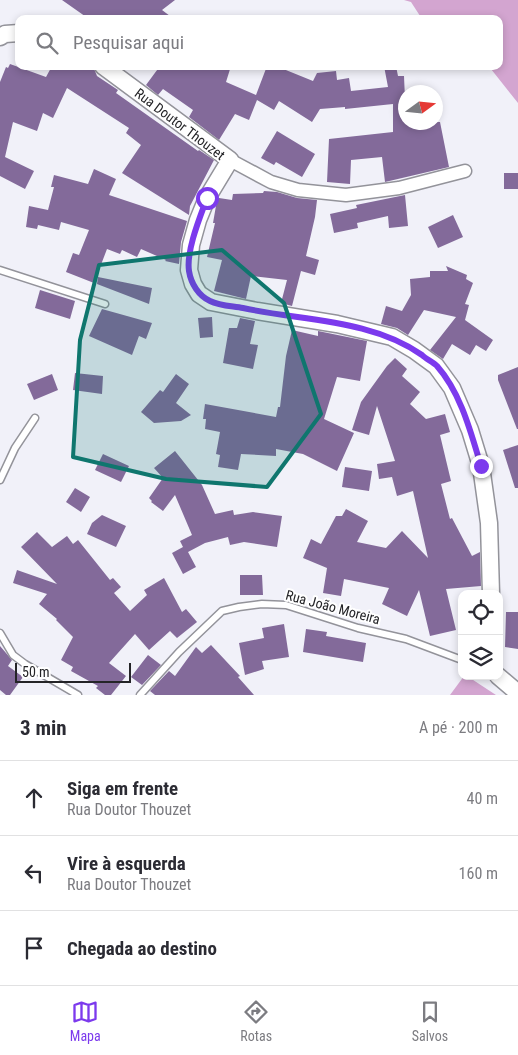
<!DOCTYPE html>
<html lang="pt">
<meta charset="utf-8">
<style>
body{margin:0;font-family:"Roboto Condensed",sans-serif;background:#f2f2f3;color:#2b2b33}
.controls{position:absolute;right:15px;bottom:15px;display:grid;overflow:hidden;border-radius:10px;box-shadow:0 2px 8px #0003}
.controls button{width:45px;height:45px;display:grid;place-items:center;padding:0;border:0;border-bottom:1px solid #e1e1e2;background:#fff;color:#2b2b33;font:25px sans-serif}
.compass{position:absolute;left:398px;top:85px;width:45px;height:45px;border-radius:50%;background:#fff;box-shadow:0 2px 8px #0003;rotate:75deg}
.scale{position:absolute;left:15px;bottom:12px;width:116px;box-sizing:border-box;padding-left:5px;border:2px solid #242427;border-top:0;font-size:14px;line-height:18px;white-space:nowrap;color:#242427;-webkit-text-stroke:4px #fff;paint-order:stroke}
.stop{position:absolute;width:15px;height:15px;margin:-11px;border:4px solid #7c3aed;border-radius:50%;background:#fff}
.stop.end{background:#7c3aed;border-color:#fff;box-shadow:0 1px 5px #0008}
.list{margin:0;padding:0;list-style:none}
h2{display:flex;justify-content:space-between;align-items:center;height:65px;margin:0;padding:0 20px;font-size:21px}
h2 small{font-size:16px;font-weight:400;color:#7c7c81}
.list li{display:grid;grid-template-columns:32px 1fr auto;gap:15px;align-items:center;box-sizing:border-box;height:75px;padding:0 20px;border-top:1px solid #e1e1e2}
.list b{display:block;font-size:19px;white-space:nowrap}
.list p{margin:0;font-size:16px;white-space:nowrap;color:#7c7c81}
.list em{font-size:16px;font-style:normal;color:#7c7c81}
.icon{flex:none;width:28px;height:28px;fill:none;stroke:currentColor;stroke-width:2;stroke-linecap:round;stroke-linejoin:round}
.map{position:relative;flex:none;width:518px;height:695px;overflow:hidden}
.search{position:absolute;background:#fff;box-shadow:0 2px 8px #0003;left:15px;right:15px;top:15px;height:55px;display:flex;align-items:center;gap:12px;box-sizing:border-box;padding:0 18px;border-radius:10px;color:#7c7c81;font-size:19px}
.sheet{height:290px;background:#fff}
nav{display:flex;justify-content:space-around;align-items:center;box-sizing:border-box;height:70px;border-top:1px solid #e1e1e2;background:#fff;font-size:14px;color:#7c7c81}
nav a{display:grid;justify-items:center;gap:2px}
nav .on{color:#7c3aed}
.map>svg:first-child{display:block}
.forest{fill:#d3a5d0}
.building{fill:#836a9a}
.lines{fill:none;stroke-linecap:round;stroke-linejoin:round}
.service-casing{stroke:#93939a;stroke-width:9}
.minor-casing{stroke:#93939a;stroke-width:15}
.tertiary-casing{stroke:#93939a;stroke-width:19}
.service{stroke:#fff;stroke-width:6}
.minor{stroke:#fff;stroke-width:12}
.tertiary{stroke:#fff;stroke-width:16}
.route{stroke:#7c3aed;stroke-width:6}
.marked{fill:#0f766e;fill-opacity:0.2;stroke:#0f766e;stroke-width:4;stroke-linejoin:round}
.labels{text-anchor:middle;stroke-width:4;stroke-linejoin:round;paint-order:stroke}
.street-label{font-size:14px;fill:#242427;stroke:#fff}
</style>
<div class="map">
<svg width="518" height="695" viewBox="0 0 518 695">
<rect width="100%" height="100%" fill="#f1f1f9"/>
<path class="forest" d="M 404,0 L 518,0 L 518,103 L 491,69 L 461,66 L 499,66 L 499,19 L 422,19 L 411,2 Z
M 464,676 L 467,676 L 496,695 L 450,695 Z"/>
<path class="building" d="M 62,0 L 175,0 L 162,10 L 174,19 L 89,19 Z
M 10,64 L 46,77 L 52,66 L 93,66 L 97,76 L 118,90 L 116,93 L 198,151 L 199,150 L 214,160 L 190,206 L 189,215 L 122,173 L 141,145 L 126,133 L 129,128 L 67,88 L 53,118 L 43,113 L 37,131 L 13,122 L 5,157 L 34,171 L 25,189 L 0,176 L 0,82 L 6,67 L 8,68 Z
M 160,66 L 231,66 L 226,82 L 256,95 L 267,66 L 276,66 L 313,81 L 317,73 L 336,71 L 337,80 L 349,78 L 351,91 L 388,87 L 384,66 L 396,66 L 398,76 L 404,76 L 406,122 L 440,122 L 449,167 L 385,182 L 382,157 L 351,160 L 350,184 L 327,182 L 329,139 L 393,132 L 393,104 L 345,109 L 345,107 L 320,109 L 312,122 L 279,101 L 274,110 L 257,100 L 249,120 L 235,114 L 219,140 L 189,117 L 193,110 L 163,89 L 158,95 L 146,85 Z
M 277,131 L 315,154 L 302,177 L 276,162 L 274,165 L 261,158 Z
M 94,169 L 116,179 L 109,195 L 187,221 L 181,242 L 179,264 L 165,261 L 166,260 L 141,249 L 137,257 L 122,250 L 120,254 L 107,249 L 94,283 L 66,272 L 73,253 L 79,255 L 89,230 L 61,222 L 59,230 L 38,225 L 37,229 L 26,227 L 29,206 L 48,210 L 54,187 L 51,187 L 54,175 L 88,184 Z
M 504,173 L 518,173 L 518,189 L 504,189 Z
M 264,191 L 277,192 L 297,198 L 317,200 L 315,217 L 306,256 L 319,260 L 315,275 L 301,271 L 292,306 L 281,303 L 287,280 L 251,276 L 246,299 L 214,291 L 222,260 L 207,257 L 215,223 L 213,223 L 217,200 L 219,198 L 232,200 L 233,194 L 263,193 Z
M 405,195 L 408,226 L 389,228 L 388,216 L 357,223 L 358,228 L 334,233 L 330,214 L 357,208 L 356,205 Z
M 453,215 L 463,237 L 438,248 L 428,227 Z
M 446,266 L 467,275 L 466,279 L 473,283 L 465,304 L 469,305 L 465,320 L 493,340 L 486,351 L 476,345 L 470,355 L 452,344 L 443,359 L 430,350 L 456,317 L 424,310 L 408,335 L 397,328 L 381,324 L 386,306 L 402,311 L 411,295 L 410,279 L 430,277 L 430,271 L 448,271 Z
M 98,277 L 152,288 L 149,304 L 97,284 Z
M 40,290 L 75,301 L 70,319 L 35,308 Z
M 102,309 L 152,323 L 146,339 L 139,336 L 132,355 L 89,336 Z
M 212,317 L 213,337 L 200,338 L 198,318 Z
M 240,318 L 255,321 L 250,344 L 258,345 L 253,369 L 223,363 L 229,328 L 237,328 Z
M 292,330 L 318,336 L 318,331 L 367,341 L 360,381 L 337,377 L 324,419 L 354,433 L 337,471 L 303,454 L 276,449 L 276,456 L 241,454 L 238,470 L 218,467 L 220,455 L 216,454 L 220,432 L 205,429 L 206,419 L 203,419 L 205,404 L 276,417 L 278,407 L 280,407 L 286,356 Z
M 395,358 L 407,369 L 402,376 L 420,392 L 410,404 L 426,419 L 445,414 L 450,432 L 440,435 L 451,481 L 441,484 L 450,519 L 452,518 L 472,556 L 480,552 L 481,586 L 446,589 L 456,630 L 430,636 L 419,590 L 407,616 L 382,604 L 389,588 L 344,579 L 341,596 L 323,593 L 327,568 L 303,558 L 311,539 L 321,544 L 336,516 L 342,516 L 346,509 L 368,521 L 357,542 L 386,548 L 402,531 L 428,558 L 413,491 L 397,496 L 392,477 L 379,479 L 377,464 L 395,461 L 377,406 L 369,435 L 352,430 L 361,402 L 387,366 Z
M 518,367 L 518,429 L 517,429 L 498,380 L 498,375 Z
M 75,373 L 103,376 L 102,394 L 73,390 Z
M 52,374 L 58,390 L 34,400 L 27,384 Z
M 176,374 L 189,384 L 176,403 L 191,415 L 181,421 L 154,423 L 141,412 L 160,390 L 163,392 Z
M 518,445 L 518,488 L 515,488 L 503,450 Z
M 175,451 L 202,485 L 215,514 L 233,510 L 234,515 L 253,512 L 282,516 L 277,547 L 244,542 L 230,545 L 228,537 L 205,543 L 188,552 L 196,567 L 183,574 L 172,553 L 183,547 L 180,541 L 192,535 L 175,495 L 163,511 L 151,502 L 152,501 L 149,498 L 163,478 L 154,468 Z
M 103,454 L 129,466 L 121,482 L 95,470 Z
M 345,467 L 372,471 L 369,491 L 342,487 Z
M 75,488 L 90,497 L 81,512 L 66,502 Z
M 102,515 L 126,526 L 116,547 L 87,534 L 92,523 Z
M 37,532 L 52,547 L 67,536 L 73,544 L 78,540 L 110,580 L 113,578 L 121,587 L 114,593 L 130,611 L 147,595 L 144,590 L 164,578 L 182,612 L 186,609 L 197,622 L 177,638 L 170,631 L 149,650 L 135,634 L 109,663 L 126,676 L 111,695 L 105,695 L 96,688 L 98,686 L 71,671 L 73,667 L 61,660 L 73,637 L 56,620 L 57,619 L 39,604 L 47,594 L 13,583 L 17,570 L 57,584 L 21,547 Z
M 240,575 L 262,575 L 263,595 L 240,595 Z
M 506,612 L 518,612 L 518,649 L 505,647 Z
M 284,624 L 289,657 L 262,661 L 264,669 L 245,675 L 239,643 L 264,638 L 262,628 Z
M 306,629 L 327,632 L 326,636 L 366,643 L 363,662 L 303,652 Z
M 211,645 L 240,676 L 238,677 L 254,695 L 155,695 L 150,691 L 169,671 L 175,676 L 196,647 L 202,653 Z
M 0,646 L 12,660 L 8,666 L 23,677 L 10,695 L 6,695 L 0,690 Z
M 148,655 L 161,665 L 142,685 L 131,677 Z"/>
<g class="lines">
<g class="service-casing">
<path id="service" d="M 0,270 L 105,304
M 0,480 L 15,448 L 35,418
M 0,633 L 13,655 L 25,664 L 78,695
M 140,695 L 179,652 L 222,611 L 239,607 L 262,604 L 286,605 L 358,628 L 406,639 L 462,660"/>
</g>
<g class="minor-casing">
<path id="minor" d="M 230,160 L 271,182 L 298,190 L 346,195 L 399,188 L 465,171"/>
</g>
<g class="tertiary-casing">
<path id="tertiary" d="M 0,37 L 5,34 L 19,33
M 103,66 L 230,160 L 207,198 L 198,220 L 191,245 L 189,270 L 193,284 L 199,294 L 211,302 L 257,311 L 337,324 L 392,337 L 414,350 L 436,366 L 452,388 L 470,430 L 481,466 L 489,523 L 491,594
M 498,676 L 518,693"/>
</g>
<use href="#service" class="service"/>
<use href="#minor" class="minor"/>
<use href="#tertiary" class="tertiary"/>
</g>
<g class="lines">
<path class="route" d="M 207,198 C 200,217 186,251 189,271 C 191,284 199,296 210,301 C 220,306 233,306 243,308 C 302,321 371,319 422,355 C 426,359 433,362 437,366 C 461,393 471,433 481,466"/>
</g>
<path class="marked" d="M 222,250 L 284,303 L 321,414 L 267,487 L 166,479 L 73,457 L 80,340 L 99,265 Z"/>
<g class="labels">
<g class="street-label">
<text transform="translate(180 124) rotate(37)" y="5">Rua Doutor Thouzet</text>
<text transform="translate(333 607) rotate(15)" y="5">Rua João Moreira</text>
</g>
</g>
</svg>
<div class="controls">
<button><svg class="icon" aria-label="locate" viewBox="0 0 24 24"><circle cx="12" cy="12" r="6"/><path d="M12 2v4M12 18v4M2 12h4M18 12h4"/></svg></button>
<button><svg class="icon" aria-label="layers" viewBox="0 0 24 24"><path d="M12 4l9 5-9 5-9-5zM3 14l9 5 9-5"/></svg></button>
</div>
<svg class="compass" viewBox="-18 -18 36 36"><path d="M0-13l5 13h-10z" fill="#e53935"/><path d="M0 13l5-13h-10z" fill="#7c7c81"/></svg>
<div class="scale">50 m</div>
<div class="stop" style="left:207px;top:198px"></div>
<div class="stop end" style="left:481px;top:466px"></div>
<div class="search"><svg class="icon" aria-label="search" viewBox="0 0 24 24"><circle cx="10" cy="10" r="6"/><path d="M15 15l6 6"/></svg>Pesquisar aqui</div>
</div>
<section class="sheet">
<h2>3 min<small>A pé · 200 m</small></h2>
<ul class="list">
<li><svg class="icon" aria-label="ahead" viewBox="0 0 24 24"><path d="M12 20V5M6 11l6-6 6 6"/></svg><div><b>Siga em frente</b><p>Rua Doutor Thouzet</p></div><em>40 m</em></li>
<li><svg class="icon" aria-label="left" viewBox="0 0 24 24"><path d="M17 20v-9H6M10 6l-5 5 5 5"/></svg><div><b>Vire à esquerda</b><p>Rua Doutor Thouzet</p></div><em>160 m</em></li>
<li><svg class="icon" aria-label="arrive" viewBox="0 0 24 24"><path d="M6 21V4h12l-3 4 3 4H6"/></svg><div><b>Chegada ao destino</b></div></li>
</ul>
</section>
<nav>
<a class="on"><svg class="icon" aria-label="map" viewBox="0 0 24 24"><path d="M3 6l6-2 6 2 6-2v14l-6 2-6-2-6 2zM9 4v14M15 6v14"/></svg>Mapa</a>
<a><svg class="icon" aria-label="directions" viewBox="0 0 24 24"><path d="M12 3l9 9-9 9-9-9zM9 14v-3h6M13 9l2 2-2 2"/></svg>Rotas</a>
<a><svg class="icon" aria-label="saved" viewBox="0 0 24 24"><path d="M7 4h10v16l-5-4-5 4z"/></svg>Salvos</a>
</nav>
